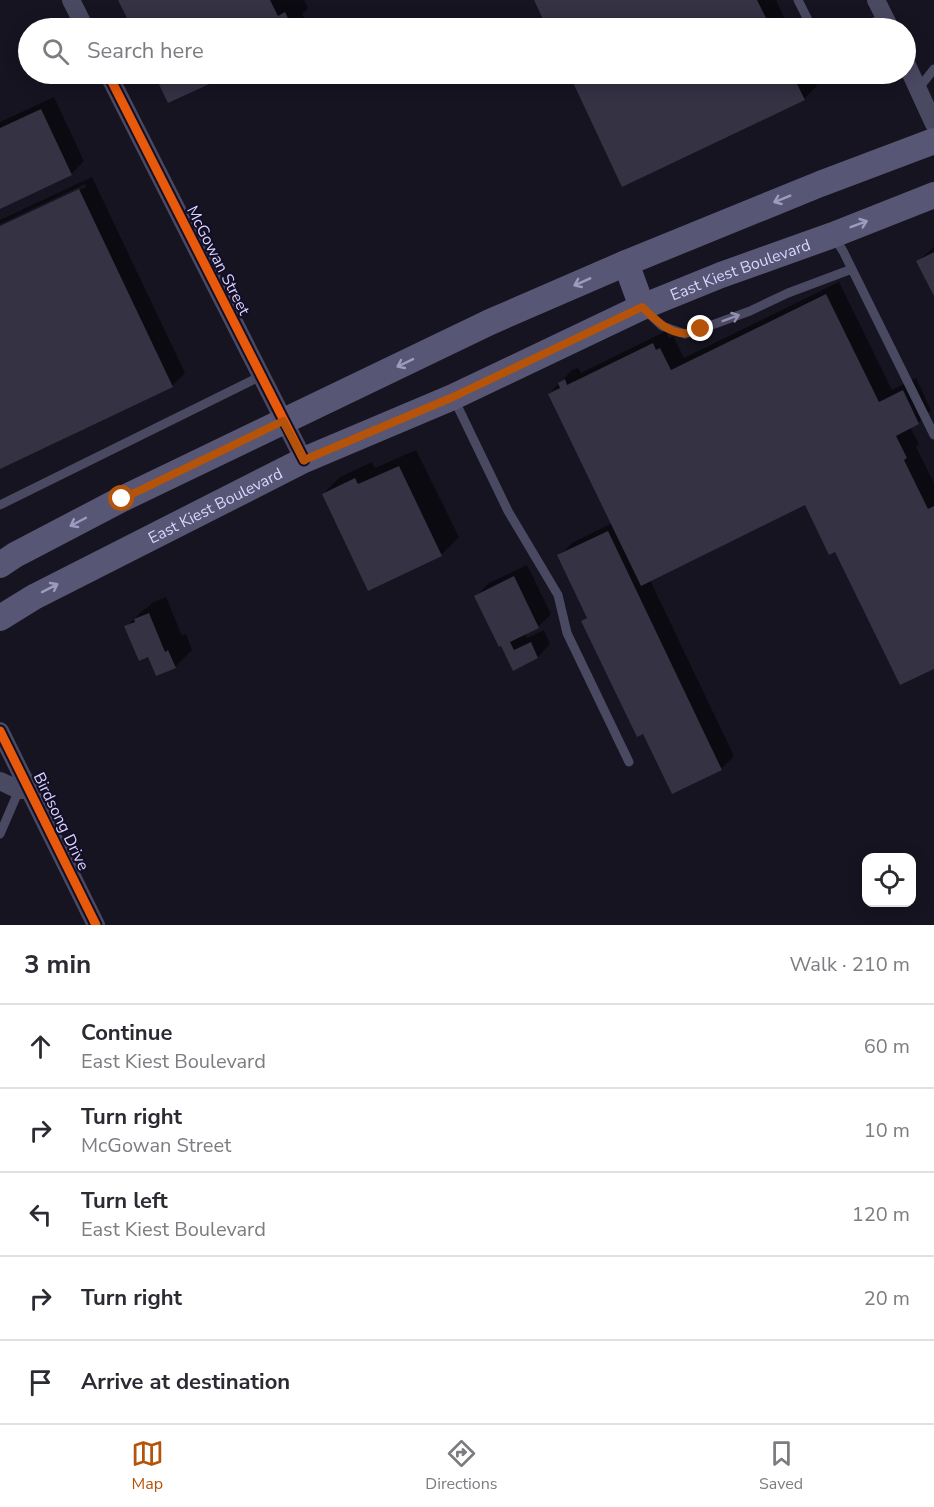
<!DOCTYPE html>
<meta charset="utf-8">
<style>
body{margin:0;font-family:"Nunito Sans",sans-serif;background:#f2f2f3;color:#2b2b33}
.controls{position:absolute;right:18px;bottom:18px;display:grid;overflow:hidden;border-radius:12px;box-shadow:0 3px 15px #0003}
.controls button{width:54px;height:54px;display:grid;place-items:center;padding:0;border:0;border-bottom:2px solid #e1e1e2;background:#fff;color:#2b2b33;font:30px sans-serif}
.stop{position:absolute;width:18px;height:18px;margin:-14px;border:4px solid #b45309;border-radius:50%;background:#fff}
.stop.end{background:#b45309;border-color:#fff;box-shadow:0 2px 6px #0008}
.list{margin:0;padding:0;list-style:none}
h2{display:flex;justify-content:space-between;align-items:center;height:78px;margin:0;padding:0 24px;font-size:26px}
h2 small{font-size:20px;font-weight:400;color:#7c7c81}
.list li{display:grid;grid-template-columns:39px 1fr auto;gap:18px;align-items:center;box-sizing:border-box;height:84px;padding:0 24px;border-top:2px solid #e1e1e2}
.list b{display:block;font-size:22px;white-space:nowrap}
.list p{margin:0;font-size:20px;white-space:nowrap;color:#7c7c81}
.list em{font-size:20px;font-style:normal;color:#7c7c81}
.icon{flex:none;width:33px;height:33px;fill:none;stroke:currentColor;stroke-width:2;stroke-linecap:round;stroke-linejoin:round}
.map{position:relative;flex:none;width:934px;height:925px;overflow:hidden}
.search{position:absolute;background:#fff;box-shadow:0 3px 15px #0003;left:18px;right:18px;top:18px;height:66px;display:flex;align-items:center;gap:15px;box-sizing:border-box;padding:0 21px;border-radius:33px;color:#7c7c81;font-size:22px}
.sheet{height:498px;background:#fff}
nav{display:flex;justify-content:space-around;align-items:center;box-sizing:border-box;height:84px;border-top:2px solid #e1e1e2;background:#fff;font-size:16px;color:#7c7c81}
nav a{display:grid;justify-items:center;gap:3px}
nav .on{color:#b45309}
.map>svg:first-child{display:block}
.shadow{fill:#0007}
.building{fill:#343243}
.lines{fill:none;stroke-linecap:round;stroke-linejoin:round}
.lane{stroke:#4a4962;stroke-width:9}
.street{stroke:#4a4962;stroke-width:18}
.secondary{stroke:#575674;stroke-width:26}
.cycleway-casing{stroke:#130f26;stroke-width:13}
.cycleway{stroke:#e8590c;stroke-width:9}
.oneway{stroke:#9e9bc0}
.oneway2{stroke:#928eb0}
.route{stroke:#b45309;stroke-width:8}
.labels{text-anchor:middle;stroke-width:4.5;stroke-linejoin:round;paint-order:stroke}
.street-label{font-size:16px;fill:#d9d4ff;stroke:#130f26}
</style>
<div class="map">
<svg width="934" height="925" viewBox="0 0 934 925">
<rect width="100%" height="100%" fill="#161421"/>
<path class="shadow" d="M 120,0 L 304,0 L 308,8 L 302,14 L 309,27 L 307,28 L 134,28 Z
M 535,0 L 776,0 L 789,28 L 549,28 Z
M 156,74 L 228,74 L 169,101 Z
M 570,74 L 811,74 L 817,86 L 804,99 L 623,185 Z
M 54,97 L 84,161 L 71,174 L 0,208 L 0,122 Z
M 92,177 L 185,373 L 172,386 L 0,467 L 0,227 L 86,187 L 85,184 L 0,224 L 0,220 Z
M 934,247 L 934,293 L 918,261 Z
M 839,282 L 892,390 L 916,378 L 931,410 L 918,423 L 910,427 L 919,444 L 916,447 L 934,483 L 934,667 L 836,550 L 805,503 L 650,580 L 734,756 L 721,769 L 643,732 L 583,621 L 588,616 L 559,556 L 572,543 L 612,523 L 549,394 L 572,370 L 578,368 L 581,373 L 666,331 L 669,338 L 673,336 L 684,358 Z
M 416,450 L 459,537 L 442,554 L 369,589 L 323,494 L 340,477 L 372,462 L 375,468 Z
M 527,565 L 551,614 L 538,627 L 525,633 L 527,638 L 544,630 L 550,644 L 538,657 L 513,669 L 476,596 L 489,583 Z
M 166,597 L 182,636 L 186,634 L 192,650 L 175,667 L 149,655 L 126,627 L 143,610 L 147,608 L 153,602 Z"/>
<path class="building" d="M 118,0 L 270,0 L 278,16 L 285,12 L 292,26 L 287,28 L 132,28 Z
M 534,0 L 757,0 L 771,28 L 547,28 Z
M 154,74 L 231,74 L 168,103 Z
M 569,74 L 792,74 L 805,100 L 622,187 Z
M 41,109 L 72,175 L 0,209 L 0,128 Z
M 79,189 L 173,387 L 0,469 L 0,226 Z
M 934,252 L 934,296 L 916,261 Z
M 826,294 L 879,402 L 903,390 L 919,424 L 896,436 L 907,458 L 904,460 L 928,509 L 934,506 L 934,669 L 900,685 L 835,552 L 829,555 L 805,505 L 641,586 L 548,394 L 560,388 L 558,383 L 565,379 L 567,385 L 653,343 L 656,350 L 660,348 L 671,370 Z
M 399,466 L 442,556 L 368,591 L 322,494 L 355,478 L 358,484 Z
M 608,531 L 722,770 L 672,794 L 643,734 L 637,737 L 581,621 L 587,618 L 557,555 Z
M 514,576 L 539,628 L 510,642 L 514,650 L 531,642 L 538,658 L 513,671 L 501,646 L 499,647 L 474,596 Z
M 149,613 L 165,652 L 168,650 L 176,668 L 156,676 L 148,657 L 139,661 L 124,626 L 135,622 L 134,619 Z"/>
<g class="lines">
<path class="lane" d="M 798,0 L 812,28
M 860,28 L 884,18
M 918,89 L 934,69
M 834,237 L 843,251 L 934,435
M 644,309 L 662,326 L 685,334 L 701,329 L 750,311 L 788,293 L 852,269
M 454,399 L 508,511 L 558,595 L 567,633 L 629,762
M 0,505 L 261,376
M 0,834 L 19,790"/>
<path class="street" d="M 71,0 L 85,28
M 876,0 L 890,28
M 906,63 L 934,124
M 108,74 L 304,460
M 0,731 L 96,925
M 0,781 L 19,790 L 30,790"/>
<g class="secondary">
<path d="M 626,263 L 642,307"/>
<path d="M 0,565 L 15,555 L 122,499 L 490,322 L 626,263 L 820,184 L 934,141"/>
<path id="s1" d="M 0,618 L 34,597 L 304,460 L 453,397 L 642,307 L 721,275 L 833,235 L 934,195"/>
</g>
<g class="cycleway-casing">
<path id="cycleway" d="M 108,74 L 304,460
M 0,731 L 96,925"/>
</g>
<use href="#cycleway" class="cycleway"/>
</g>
<defs><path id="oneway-shaft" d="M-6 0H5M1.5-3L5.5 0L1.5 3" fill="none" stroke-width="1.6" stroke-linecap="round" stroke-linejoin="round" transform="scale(1.5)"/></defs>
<g class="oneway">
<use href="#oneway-shaft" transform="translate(782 199) rotate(158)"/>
<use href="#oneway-shaft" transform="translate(859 224) rotate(-21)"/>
<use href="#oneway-shaft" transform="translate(582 282) rotate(156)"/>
<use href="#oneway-shaft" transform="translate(405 363) rotate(154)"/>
<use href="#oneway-shaft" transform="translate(78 522) rotate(152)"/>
<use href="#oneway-shaft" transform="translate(50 588) rotate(-27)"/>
</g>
<use class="oneway2" href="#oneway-shaft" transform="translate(731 318) rotate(-21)"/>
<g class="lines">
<path class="route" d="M 122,499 L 283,421 L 304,460 L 453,397 L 642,307 C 654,318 669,335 687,333 C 692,333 697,331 701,329"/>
</g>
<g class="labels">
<g class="street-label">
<text transform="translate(219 260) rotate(63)" y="6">McGowan Street</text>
<text dy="6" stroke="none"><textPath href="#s1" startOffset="819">East Kiest Boulevard</textPath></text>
<text dy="6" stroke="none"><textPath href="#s1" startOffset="243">East Kiest Boulevard</textPath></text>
<text transform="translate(62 821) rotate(64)" y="6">Birdsong Drive</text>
</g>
</g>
</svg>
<div class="controls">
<button><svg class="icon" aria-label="locate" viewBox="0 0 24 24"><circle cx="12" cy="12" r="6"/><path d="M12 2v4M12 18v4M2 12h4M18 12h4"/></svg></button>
</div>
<div class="stop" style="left:122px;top:499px"></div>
<div class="stop end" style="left:701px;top:329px"></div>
<div class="search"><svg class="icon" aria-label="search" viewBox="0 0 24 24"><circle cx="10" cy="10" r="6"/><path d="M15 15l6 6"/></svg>Search here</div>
</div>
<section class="sheet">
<h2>3 min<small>Walk · 210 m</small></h2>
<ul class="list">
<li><svg class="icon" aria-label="ahead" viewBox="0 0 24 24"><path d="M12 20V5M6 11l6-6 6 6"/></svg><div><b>Continue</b><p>East Kiest Boulevard</p></div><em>60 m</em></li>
<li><svg class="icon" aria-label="right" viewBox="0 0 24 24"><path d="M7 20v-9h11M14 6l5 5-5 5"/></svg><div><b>Turn right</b><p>McGowan Street</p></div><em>10 m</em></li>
<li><svg class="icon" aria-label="left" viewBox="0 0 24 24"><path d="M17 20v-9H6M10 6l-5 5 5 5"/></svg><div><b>Turn left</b><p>East Kiest Boulevard</p></div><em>120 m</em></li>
<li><svg class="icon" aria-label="right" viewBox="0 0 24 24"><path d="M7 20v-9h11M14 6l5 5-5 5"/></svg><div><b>Turn right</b></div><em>20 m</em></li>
<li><svg class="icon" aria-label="arrive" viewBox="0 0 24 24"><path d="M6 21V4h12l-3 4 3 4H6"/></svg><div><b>Arrive at destination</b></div></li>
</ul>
</section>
<nav>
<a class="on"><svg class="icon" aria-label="map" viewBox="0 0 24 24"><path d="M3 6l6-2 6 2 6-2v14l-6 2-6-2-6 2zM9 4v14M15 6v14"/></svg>Map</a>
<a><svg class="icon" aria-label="directions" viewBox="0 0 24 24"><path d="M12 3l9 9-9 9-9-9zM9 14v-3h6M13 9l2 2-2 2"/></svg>Directions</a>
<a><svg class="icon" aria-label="saved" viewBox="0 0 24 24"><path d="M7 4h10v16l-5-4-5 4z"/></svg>Saved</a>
</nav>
